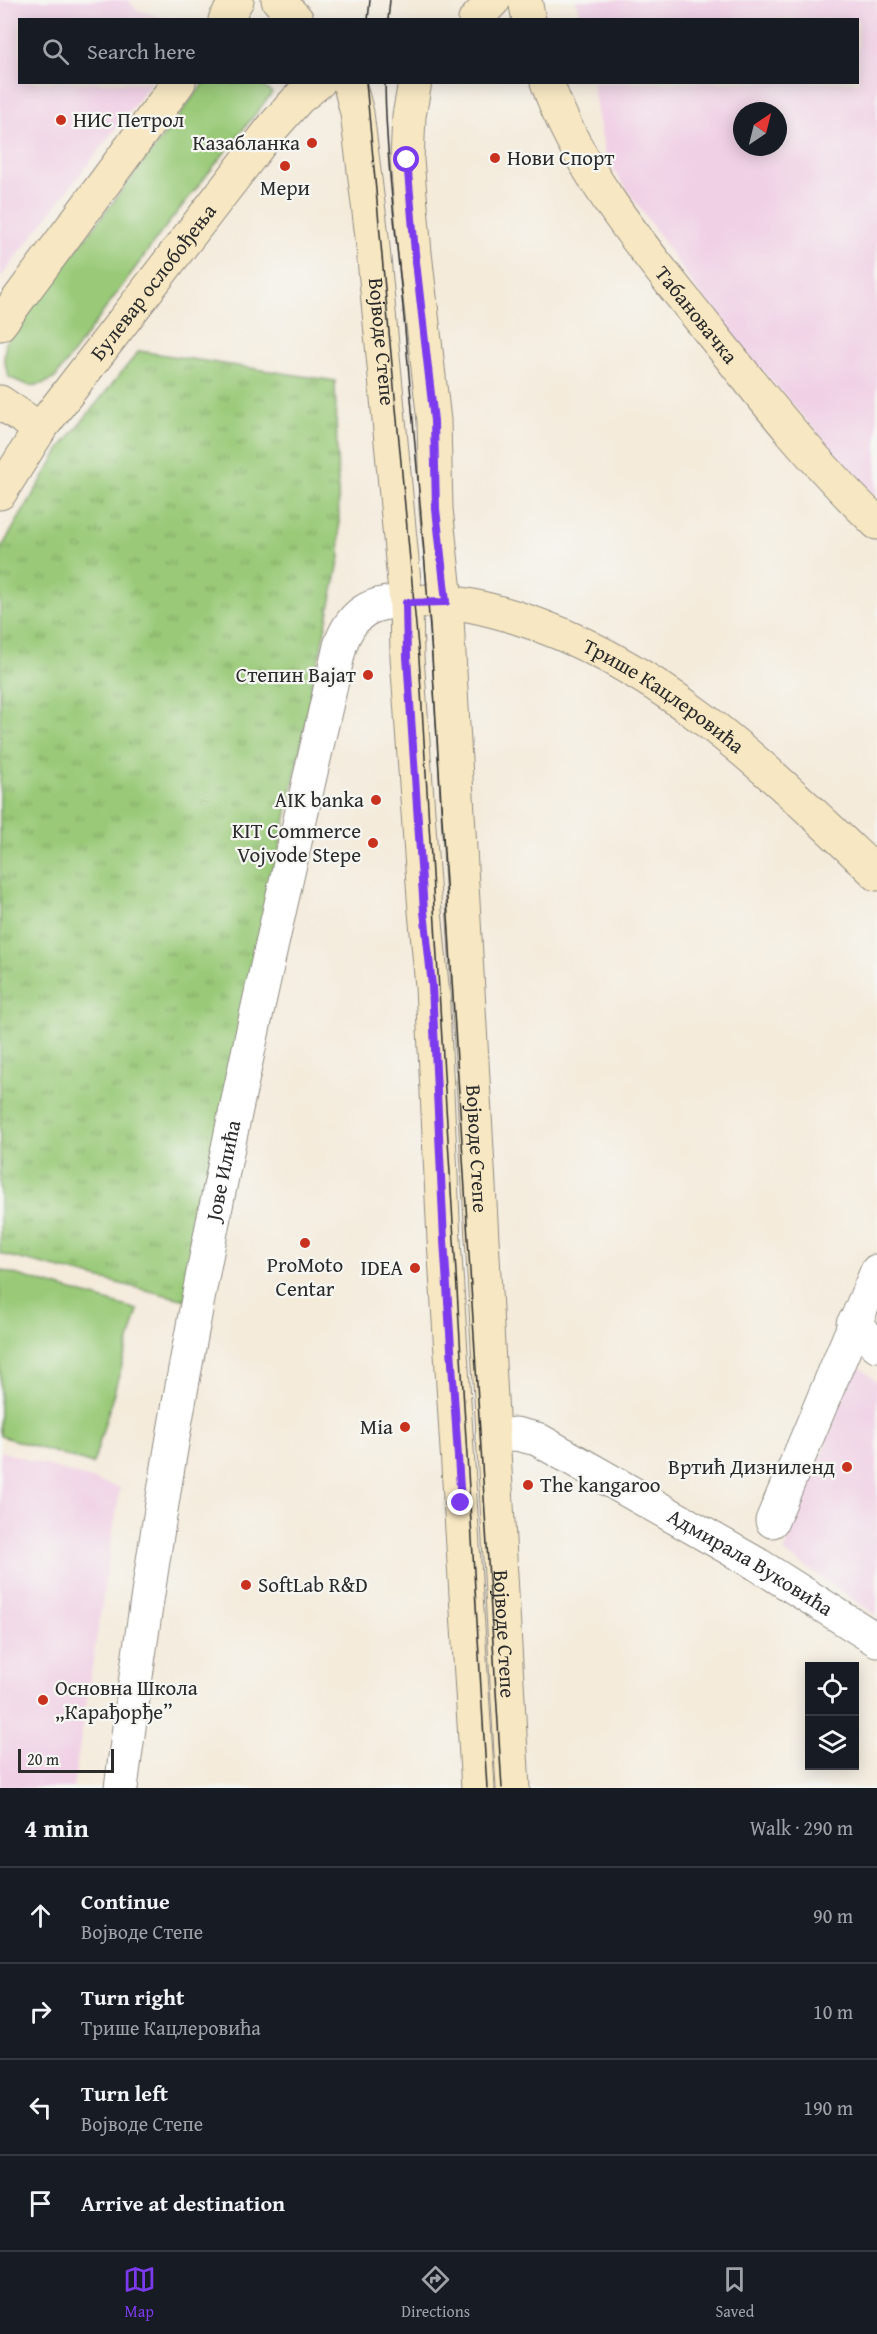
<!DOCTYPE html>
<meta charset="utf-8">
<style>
body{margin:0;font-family:"Gentium Book Plus",serif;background:#242831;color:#f1f3f6}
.controls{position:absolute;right:18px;bottom:18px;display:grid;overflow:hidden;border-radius:0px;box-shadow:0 3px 15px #0003}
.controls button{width:54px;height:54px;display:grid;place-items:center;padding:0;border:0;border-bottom:2px solid #363941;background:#171b24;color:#f1f3f6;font:30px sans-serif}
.compass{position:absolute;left:733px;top:102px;width:54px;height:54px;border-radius:50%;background:#171b24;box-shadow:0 3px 15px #0003;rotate:35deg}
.scale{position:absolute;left:18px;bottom:15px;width:96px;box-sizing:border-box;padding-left:6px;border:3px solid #2b2b2b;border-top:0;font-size:16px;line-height:21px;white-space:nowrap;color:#2b2b2b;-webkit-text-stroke:4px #f6f6f2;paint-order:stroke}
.stop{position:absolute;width:18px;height:18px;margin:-14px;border:4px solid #7c3aed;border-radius:50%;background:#fff}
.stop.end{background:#7c3aed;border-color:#fff;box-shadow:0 2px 6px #0008}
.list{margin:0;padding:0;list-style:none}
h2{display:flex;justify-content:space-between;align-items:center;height:78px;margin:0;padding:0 24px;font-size:26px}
h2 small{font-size:20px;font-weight:400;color:#9ea1a6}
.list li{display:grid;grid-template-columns:39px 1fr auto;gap:18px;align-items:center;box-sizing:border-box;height:96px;padding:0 24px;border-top:2px solid #363941}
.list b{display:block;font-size:22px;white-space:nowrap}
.list p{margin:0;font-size:20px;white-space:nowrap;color:#9ea1a6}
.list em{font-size:20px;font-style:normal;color:#9ea1a6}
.icon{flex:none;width:33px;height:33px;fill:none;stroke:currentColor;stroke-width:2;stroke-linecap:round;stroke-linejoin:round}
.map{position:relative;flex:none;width:877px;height:1788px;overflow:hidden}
.search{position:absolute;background:#171b24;box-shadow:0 3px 15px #0003;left:18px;right:18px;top:18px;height:66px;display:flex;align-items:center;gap:15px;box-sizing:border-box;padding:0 21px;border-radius:0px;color:#9ea1a6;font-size:22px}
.sheet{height:462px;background:#171b24}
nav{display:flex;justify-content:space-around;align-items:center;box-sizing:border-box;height:84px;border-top:2px solid #363941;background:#171b24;font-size:16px;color:#9ea1a6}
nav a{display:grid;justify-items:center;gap:3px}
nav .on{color:#7c3aed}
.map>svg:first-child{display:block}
.built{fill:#f0d0e5;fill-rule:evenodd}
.grass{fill:#9aca78;stroke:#627a52;stroke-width:1.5}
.park{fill:url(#park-tufts);stroke:#627a52;stroke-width:1.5}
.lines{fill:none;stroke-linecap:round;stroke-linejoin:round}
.street-casing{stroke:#908b83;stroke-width:35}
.secondary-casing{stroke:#908b83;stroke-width:35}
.street{stroke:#fff;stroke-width:33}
.secondary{stroke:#f7e8c3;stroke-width:33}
.tram{stroke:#2b2b2b;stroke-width:1.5}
.route{stroke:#7c3aed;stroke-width:8}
.poi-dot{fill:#c8321e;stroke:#f6f6f2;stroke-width:2}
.labels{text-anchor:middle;stroke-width:4.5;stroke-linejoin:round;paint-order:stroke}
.poi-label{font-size:21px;fill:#2b2b2b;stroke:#f6f6f2;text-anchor:end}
.street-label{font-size:21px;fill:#2b2b2b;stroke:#f6f6f2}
</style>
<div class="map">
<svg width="877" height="1788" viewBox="0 0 877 1788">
<defs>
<pattern id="park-tufts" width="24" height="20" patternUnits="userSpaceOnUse" patternTransform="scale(1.5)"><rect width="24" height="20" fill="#9aca78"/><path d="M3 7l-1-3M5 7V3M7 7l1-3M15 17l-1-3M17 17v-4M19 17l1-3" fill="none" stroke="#7ea463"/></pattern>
</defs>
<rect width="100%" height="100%" fill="#f6f6f2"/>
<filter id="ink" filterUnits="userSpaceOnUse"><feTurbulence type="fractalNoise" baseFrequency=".0167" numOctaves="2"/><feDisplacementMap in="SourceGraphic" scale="12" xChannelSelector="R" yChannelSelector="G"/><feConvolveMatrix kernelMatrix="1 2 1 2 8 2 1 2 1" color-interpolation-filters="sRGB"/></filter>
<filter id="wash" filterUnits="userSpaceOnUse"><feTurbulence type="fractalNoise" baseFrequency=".008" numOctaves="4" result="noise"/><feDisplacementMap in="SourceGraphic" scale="24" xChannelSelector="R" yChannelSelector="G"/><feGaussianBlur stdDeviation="1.35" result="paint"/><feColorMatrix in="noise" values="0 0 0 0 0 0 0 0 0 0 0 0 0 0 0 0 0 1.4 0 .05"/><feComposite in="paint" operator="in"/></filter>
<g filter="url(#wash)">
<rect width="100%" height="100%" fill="#f4ebdb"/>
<path class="built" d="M 0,0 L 128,0 L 137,10 L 168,19 L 20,20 L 20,82 L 151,83 L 0,278 Z
M 576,0 L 877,0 L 877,498 L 863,485 L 717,319 L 606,159 L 592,83 L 858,82 L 858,20 L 580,19 ZM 742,111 L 778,111 L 778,147 L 742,147 Z
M 856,1364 L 877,1382 L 877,1616 L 784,1552 Z
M 0,1451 L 120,1488 L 73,1788 L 0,1788 Z"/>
<path class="grass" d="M 204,83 L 258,83 L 272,93 L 160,234 L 55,378 C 35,389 29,387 9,377 L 4,360 L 6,342 Z
M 0,1270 L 138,1310 L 93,1464 L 0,1436 Z"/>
<path class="park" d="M 139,351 L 335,381 L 340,557 L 186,1300 L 0,1254 L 0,550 L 62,446 Z"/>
</g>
<g filter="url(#ink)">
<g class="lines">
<g class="street-casing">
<g id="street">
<path d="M 853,1324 L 877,1345"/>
<path id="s1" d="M 492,1436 L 516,1434 L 537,1439 L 757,1564 L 877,1640"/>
<path d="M 772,1521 L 877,1271"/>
<path id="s2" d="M 121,1788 C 141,1633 164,1479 193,1326 C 235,1098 288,872 340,646 C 351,613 371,600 406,603"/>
</g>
</g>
<g class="secondary-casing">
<g id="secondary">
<path d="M 278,0 L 297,20"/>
<path d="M 525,0 L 529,20"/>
<path d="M 225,20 L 237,0"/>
<path d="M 475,20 L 494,0"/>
<path id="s3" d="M 349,82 L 357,113 L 372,237 L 406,603 L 407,657 L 425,911 L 432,986 L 444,1240 L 478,1788"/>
<path id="s4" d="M 415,82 L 409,116 L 407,160 L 415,253 L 434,421 L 436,509 L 446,601 L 513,1788"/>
<path id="s5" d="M 547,82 C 578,171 645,251 703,323 C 758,392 813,462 877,523"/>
<path d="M 0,324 L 179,82"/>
<path d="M 0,402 L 40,429"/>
<path id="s6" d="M 0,493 L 40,429 L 273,127 L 298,99 L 319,82"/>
<path id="s7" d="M 426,601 C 457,601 485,608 515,617 C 660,662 770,772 877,874"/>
</g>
</g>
<use href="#street" class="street"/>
<use href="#secondary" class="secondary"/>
<path class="tram" d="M 368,20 L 370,0
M 388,20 L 390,0
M 366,82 L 419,658 L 487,1788
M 385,82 C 386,161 397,240 404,318 C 414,431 424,544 432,657 L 502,1788"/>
</g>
</g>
<g class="lines" filter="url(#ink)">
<path class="route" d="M 407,160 L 415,253 L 434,421 L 436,509 L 446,602 L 406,603 L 407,657 L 424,911 L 432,986 L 444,1240 L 461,1503"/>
</g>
<g class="poi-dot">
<circle cx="61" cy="120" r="6"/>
<circle cx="312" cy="143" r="6"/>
<circle cx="495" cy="158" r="6"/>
<circle cx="285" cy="166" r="6"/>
<circle cx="368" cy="675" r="6"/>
<circle cx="376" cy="800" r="6"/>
<circle cx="373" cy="843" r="6"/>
<circle cx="305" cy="1243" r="6"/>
<circle cx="415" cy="1268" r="6"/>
<circle cx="405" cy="1427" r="6"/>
<circle cx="847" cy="1467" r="6"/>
<circle cx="528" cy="1485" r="6"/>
<circle cx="246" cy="1585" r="6"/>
<circle cx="43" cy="1700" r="6"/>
</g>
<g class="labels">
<g class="poi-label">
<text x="73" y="127" text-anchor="start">НИС Петрол</text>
<text x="300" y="150">Казабланка</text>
<text x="507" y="165" text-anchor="start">Нови Спорт</text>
<text x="285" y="195" text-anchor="middle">Мери</text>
<text x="356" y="682">Степин Вајат</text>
<text x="364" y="807">AIK banka</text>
<text x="361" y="838">KIT Commerce<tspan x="361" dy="24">Vojvode Stepe</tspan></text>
<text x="305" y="1272" text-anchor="middle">ProMoto<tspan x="305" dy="24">Centar</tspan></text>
<text x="403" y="1275">IDEA</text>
<text x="393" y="1434">Mia</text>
<text x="835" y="1474">Вртић Дизниленд</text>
<text x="540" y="1492" text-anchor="start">The kangaroo</text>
<text x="258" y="1592" text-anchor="start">SoftLab R&amp;D</text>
<text x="55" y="1695" text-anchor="start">Основна Школа<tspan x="55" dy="24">„Карађорђе”</tspan></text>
</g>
<g class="street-label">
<text dy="7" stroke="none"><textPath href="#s6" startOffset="261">Булевар ослобођења</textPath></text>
<text dy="7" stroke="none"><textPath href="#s5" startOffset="278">Табановачка</textPath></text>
<text dy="7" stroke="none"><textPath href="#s3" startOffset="262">Војводе Степе</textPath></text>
<text dy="7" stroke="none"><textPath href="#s7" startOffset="260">Трише Кацлеровића</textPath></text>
<text dy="7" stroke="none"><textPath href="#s4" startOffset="1070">Војводе Степе</textPath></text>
<text dy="7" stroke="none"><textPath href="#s2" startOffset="626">Јове Илића</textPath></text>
<text dy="7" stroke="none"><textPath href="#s1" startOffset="292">Адмирала Вуковића</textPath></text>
<text dy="7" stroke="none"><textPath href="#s4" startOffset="1556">Војводе Степе</textPath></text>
</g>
</g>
</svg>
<div class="controls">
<button><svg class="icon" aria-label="locate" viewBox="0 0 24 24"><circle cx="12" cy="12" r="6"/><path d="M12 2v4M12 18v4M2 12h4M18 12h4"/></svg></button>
<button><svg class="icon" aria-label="layers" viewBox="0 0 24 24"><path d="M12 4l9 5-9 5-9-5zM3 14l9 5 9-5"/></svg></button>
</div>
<svg class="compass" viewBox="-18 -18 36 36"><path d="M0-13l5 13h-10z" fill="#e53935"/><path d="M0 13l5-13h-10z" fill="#9ea1a6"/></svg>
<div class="scale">20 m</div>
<div class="stop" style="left:407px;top:160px"></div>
<div class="stop end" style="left:461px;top:1503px"></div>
<div class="search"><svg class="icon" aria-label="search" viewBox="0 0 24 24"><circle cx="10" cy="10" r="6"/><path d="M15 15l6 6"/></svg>Search here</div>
</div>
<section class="sheet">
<h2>4 min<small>Walk · 290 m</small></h2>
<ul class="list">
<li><svg class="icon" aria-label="ahead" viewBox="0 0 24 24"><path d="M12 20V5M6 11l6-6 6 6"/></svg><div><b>Continue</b><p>Војводе Степе</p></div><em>90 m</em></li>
<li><svg class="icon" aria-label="right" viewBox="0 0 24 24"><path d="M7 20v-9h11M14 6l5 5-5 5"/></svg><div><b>Turn right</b><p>Трише Кацлеровића</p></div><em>10 m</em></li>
<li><svg class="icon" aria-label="left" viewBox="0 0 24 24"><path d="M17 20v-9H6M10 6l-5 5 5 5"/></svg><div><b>Turn left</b><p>Војводе Степе</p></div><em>190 m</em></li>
<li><svg class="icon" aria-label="arrive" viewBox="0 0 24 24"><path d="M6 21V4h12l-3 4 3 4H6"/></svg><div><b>Arrive at destination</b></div></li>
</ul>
</section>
<nav>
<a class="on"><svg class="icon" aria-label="map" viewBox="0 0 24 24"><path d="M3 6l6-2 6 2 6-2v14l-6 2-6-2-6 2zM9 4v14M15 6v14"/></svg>Map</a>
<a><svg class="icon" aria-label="directions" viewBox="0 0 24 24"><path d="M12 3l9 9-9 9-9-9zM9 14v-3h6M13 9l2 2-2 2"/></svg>Directions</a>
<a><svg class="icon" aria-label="saved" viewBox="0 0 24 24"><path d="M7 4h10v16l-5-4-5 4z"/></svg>Saved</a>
</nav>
